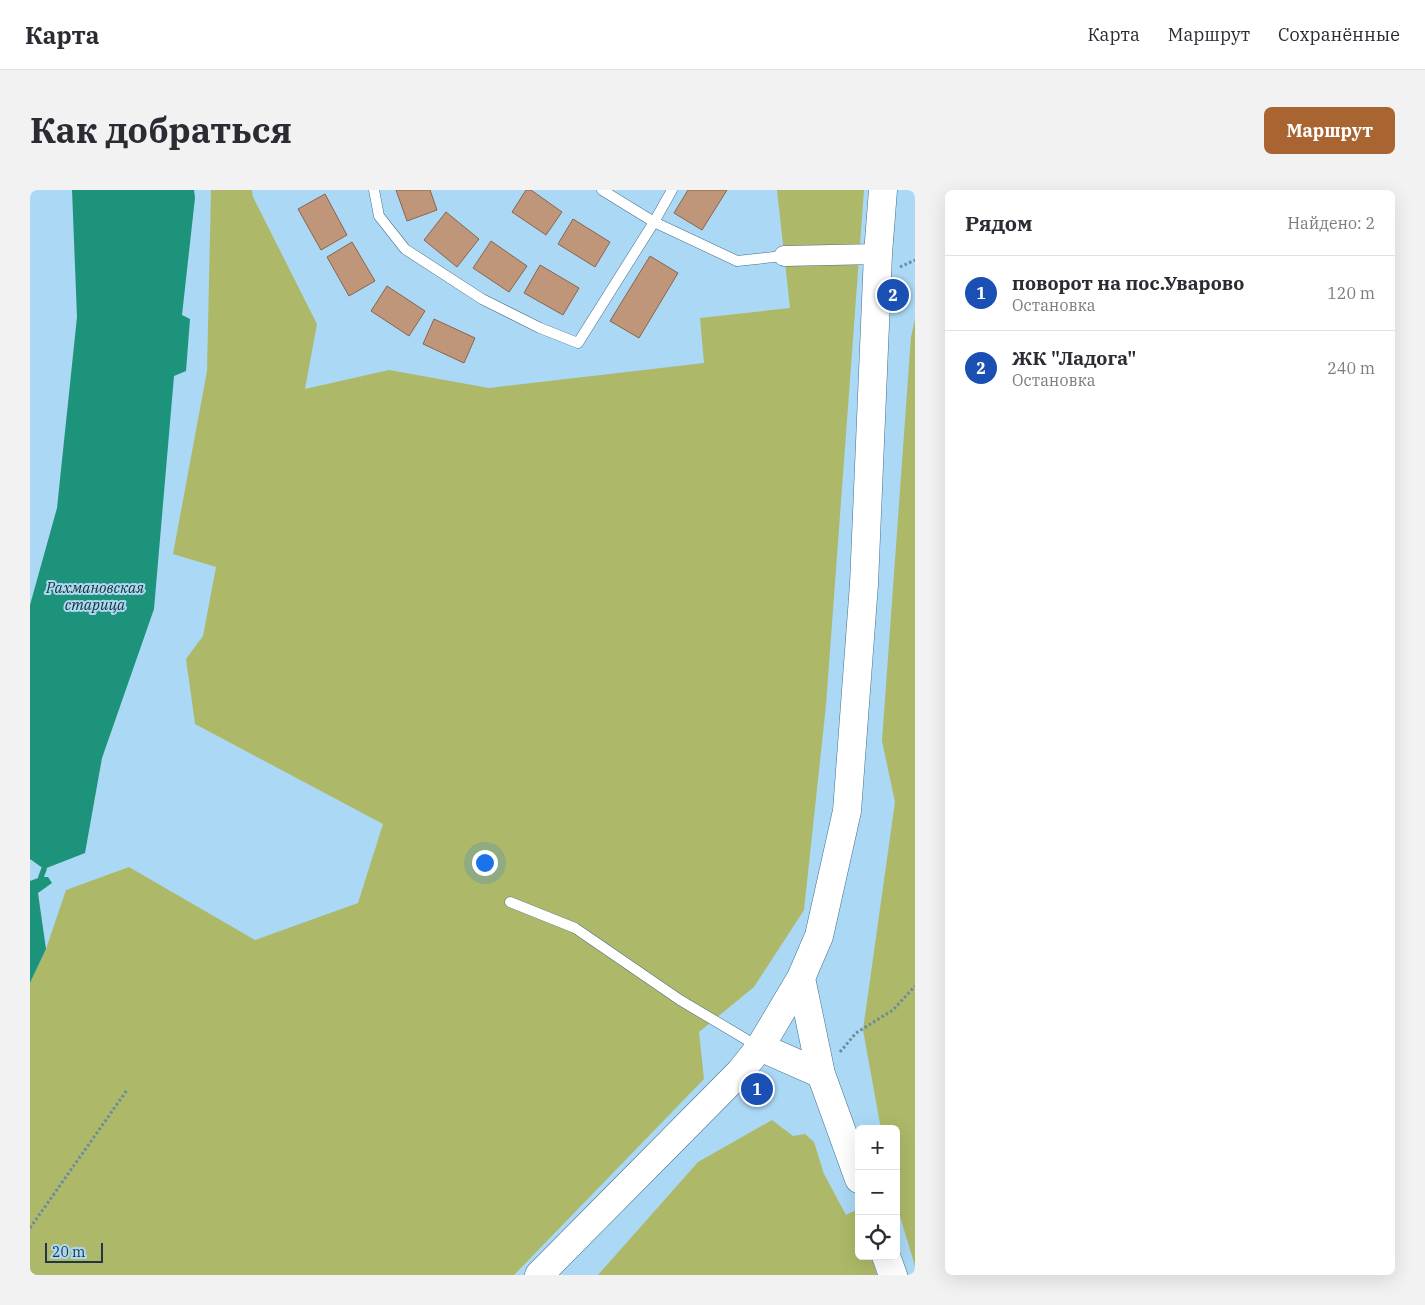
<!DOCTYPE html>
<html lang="ru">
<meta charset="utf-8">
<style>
body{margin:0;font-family:"IBM Plex Serif",serif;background:#f2f2f3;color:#2b2b33}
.controls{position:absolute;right:15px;bottom:15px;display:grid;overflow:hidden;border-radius:8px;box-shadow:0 5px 20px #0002}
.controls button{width:45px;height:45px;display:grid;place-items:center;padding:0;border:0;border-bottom:1px solid #e1e1e2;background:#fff;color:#2b2b33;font:25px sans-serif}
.scale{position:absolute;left:15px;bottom:12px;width:58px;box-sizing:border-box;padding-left:5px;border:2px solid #233540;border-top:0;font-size:14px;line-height:18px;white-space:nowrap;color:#233540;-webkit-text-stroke:4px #aad8f5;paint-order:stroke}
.you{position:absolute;left:454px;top:672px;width:18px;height:18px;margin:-12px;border:4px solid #fff;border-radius:50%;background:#1a73e8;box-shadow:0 0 0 8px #1a73e833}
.badge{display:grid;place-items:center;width:32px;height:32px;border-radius:50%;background:#a86532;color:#fff;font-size:16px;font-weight:700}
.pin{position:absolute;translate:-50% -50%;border:2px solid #fff;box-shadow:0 1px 5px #0006}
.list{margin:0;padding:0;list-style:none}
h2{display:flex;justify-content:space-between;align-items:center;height:65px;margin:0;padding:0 20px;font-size:21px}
h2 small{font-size:16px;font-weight:400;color:#7c7c81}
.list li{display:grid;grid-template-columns:32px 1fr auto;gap:15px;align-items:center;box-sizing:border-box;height:75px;padding:0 20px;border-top:1px solid #e1e1e2}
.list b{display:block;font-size:19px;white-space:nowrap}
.list p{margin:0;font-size:16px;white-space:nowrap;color:#7c7c81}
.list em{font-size:16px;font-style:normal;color:#7c7c81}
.icon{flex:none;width:28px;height:28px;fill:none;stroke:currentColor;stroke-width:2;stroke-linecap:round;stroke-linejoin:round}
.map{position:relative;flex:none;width:885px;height:1085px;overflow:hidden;border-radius:8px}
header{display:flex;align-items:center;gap:30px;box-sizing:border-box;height:70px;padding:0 25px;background:#fff;border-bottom:1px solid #e1e1e2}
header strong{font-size:24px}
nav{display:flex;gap:28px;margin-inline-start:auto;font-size:18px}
.intro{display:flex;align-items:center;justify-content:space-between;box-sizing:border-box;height:120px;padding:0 30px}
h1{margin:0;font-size:35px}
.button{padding:12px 22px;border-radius:8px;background:#a86532;color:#fff;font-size:18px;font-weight:700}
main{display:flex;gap:30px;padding:0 30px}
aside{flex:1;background:#fff;border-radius:8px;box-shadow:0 5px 20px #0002}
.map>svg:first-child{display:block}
.green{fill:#adb968}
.water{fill:#1e937c}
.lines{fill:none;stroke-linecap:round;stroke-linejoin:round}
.stream{stroke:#1e937c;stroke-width:5.5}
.building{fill:#bf967a;stroke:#8a644a}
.lane-casing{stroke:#45708a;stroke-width:11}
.street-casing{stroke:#45708a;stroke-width:21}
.secondary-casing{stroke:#45708a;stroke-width:29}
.path{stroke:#6a8ba0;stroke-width:3;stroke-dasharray:2.5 2.5;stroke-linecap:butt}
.lane{stroke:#fff;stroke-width:10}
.street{stroke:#fff;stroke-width:20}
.secondary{stroke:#fff;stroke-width:28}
.labels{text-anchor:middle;stroke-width:4;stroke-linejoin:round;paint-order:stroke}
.water-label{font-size:15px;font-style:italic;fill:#19312b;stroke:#aad8f5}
</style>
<header>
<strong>Карта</strong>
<nav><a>Карта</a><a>Маршрут</a><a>Сохранённые</a></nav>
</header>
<div class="intro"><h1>Как добраться</h1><a class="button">Маршрут</a></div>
<main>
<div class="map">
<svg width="885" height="1085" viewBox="0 0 885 1085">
<rect width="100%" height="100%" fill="#aad8f5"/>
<path class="green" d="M 181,0 L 222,0 L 223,7 L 287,134 L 275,199 L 359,180 L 459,198 L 674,173 L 670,128 L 760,118 L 747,0 L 834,0 L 796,515 L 774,720 L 724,797 L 669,842 L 674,889 L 484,1085 L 0,1085 L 0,793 L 16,759 L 36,700 L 99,677 L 225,750 L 328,713 L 353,634 L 165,534 L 156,469 L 173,446 L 186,377 L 143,364 L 177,181 Z
M 885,129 L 885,1076 L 866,1013 L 866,939 L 851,939 L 833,840 L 865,612 L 852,551 L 881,147 Z
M 742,930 L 763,946 L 775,944 L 784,952 L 794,984 L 816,1025 L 826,1020 L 829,1029 L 829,1066 L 841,1066 L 847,1085 L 568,1085 L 668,972 Z"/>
<path class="water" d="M 42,0 L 164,0 L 165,8 L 152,125 L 160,129 L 156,181 L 144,186 L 124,419 L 72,568 L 55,663 L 14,679 L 0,669 L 0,415 L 27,318 L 47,127 Z
M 11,687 L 18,687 L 22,693 L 8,703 L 16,759 L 0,793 L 0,691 Z"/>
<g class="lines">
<path class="stream" d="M 11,687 L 14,679"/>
</g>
<path class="building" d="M 366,0 L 400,0 L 407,20 L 377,31 Z
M 496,0 L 501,0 L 532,22 L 516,45 L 482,22 Z
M 658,0 L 697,0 L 672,40 L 644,23 Z
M 295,4 L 317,45 L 291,60 L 268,19 Z
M 416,22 L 449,49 L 427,77 L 394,50 Z
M 543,29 L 580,52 L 565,77 L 528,54 Z
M 461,51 L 497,76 L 479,102 L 443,78 Z
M 322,52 L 345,91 L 319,106 L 297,67 Z
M 620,66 L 648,83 L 609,148 L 580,131 Z
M 510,75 L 549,98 L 533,125 L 494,103 Z
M 357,96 L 395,121 L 379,146 L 341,121 Z
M 404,129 L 445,148 L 434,173 L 393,154 Z"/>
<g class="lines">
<g class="lane-casing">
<path id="lane" d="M 344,0 L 349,26 L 375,59 L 452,109 L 510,138 L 548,153 L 624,32 L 642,0
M 572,0 L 624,32 L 707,71 L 754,66
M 480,712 L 545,738 L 650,810 L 729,857"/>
</g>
<g class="street-casing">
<path id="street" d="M 754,66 L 848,64"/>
</g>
<g class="secondary-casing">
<path id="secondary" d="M 771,788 L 791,884 L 829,989
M 730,857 L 791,884
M 856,1066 L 863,1085
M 509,1085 L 710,882 L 730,857 L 771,788 L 789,746 L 817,621 L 834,394 L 848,64 L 853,0"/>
</g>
<path class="path" d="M 870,77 L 885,70
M 810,862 L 826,843 L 863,820 L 885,796
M 0,1038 L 97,900"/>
<use href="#lane" class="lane"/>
<use href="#street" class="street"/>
<use href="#secondary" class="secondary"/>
</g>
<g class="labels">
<g class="water-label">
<text x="65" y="403">Рахмановская<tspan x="65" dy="17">старица</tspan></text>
</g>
</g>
</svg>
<div class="controls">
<button>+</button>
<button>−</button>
<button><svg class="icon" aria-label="locate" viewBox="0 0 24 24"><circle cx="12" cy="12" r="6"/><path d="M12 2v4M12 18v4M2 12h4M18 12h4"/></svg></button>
</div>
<div class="scale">20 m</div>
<div class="you"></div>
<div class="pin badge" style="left:727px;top:899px;background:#1a4fb4">1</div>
<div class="pin badge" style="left:863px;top:105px;background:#1a4fb4">2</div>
</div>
<aside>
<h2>Рядом<small>Найдено: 2</small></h2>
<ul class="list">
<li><span class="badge" style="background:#1a4fb4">1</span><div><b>поворот на пос.Уварово</b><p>Остановка</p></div><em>120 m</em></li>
<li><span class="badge" style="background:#1a4fb4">2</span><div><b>ЖК &quot;Ладога&quot;</b><p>Остановка</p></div><em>240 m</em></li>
</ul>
</aside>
</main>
